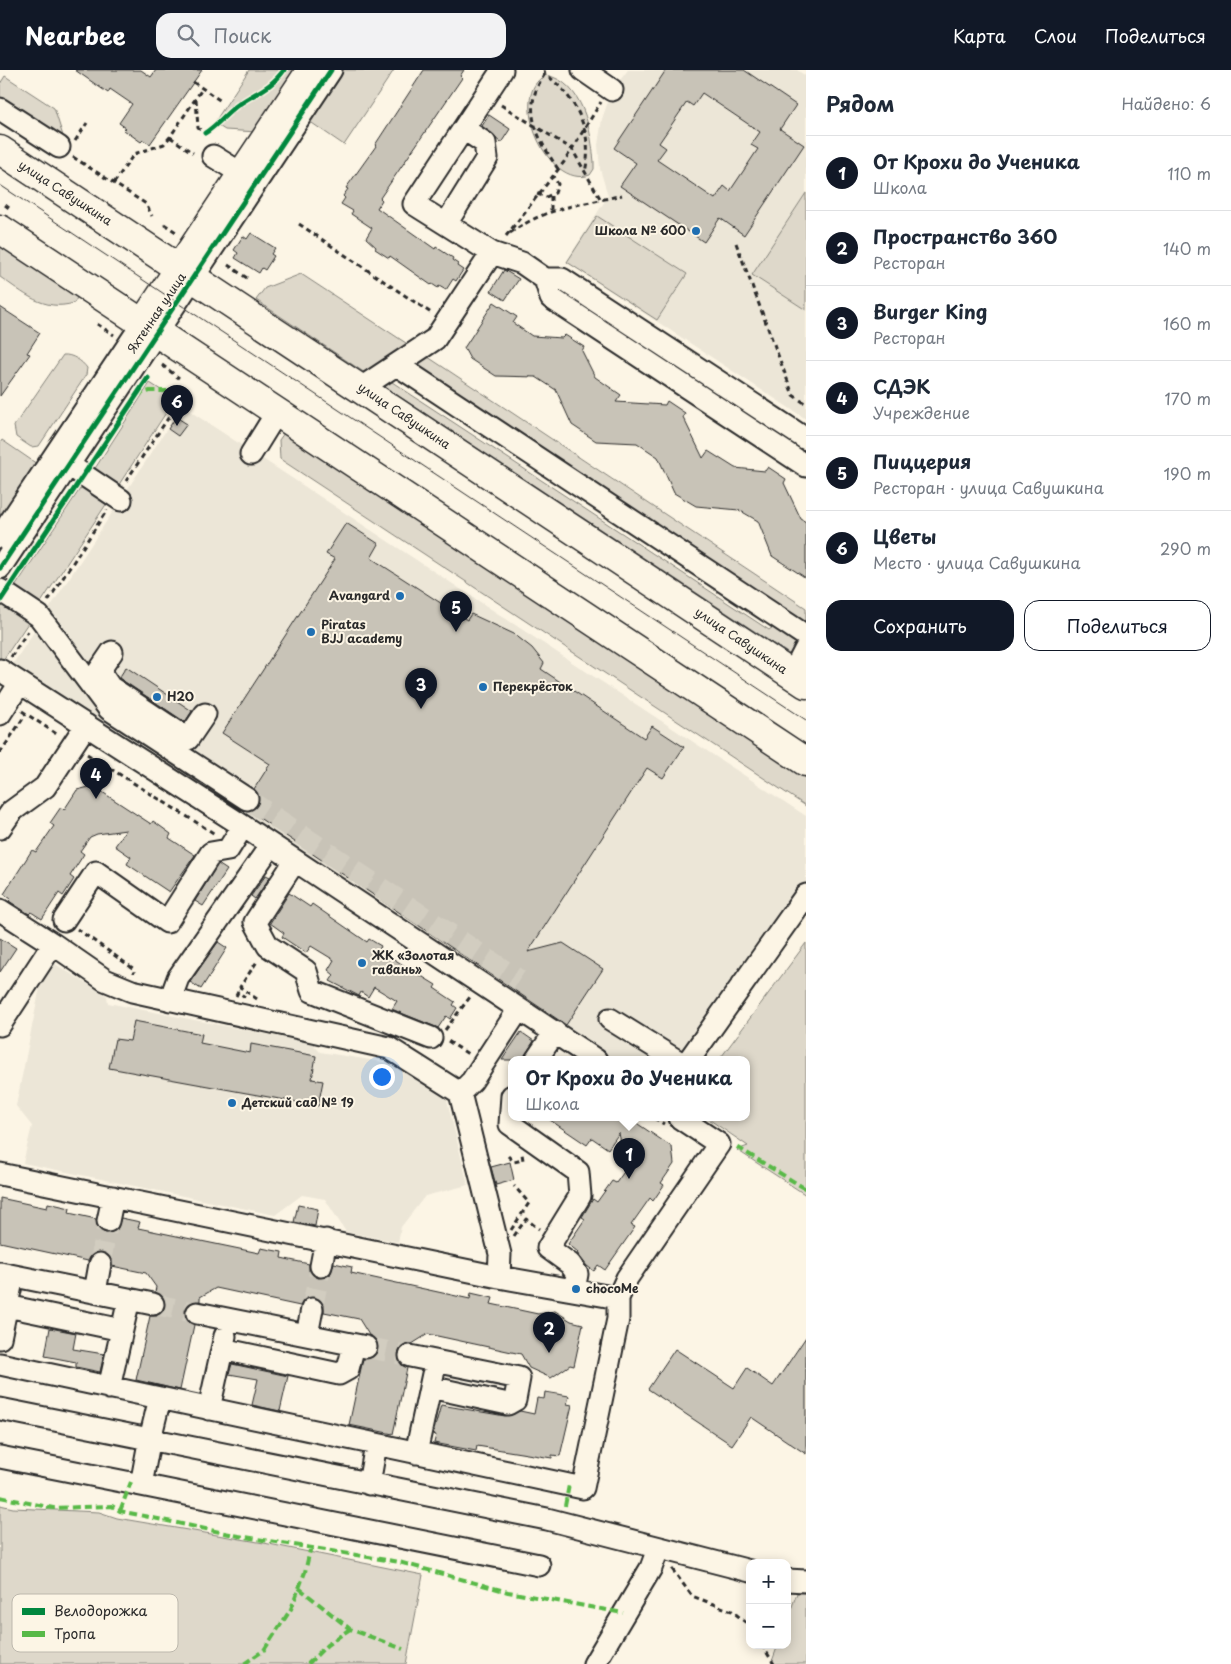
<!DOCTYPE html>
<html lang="ru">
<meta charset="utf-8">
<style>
body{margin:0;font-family:"Playpen Sans",sans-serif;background:#f2f2f3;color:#1f2937}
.controls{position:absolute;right:15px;bottom:15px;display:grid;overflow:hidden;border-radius:10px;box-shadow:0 2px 12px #0003}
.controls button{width:45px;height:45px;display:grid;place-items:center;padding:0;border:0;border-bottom:1px solid #e0e1e3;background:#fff;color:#1f2937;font:25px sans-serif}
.you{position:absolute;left:381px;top:1006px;width:18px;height:18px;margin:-12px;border:4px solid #fff;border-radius:50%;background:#1a73e8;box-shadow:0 0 0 8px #1a73e833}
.badge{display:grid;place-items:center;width:32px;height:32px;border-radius:50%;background:#111827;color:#fff;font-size:16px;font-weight:700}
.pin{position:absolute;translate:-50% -41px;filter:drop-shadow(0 1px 2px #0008)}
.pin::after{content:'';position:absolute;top:26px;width:18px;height:15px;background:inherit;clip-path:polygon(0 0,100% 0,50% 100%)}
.popup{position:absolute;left:508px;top:986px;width:242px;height:65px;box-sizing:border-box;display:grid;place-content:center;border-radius:10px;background:#fff;filter:drop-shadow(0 1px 4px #0005);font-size:16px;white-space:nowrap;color:#747a83}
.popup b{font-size:19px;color:#1f2937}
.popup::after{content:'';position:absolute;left:50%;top:100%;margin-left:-10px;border:10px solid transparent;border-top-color:#fff}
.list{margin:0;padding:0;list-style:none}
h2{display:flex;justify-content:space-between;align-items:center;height:65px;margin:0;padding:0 20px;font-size:21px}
h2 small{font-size:16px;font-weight:400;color:#747a83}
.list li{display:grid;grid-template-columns:32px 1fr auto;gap:15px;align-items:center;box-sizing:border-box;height:75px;padding:0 20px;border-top:1px solid #e0e1e3}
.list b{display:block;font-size:19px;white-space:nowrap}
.list p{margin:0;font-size:16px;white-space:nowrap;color:#747a83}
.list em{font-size:16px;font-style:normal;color:#747a83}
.actions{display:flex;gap:10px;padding:15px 20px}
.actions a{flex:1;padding:11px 0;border:1px solid #111827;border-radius:15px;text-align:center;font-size:18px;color:#111827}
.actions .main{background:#111827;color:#fff}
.icon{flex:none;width:28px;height:28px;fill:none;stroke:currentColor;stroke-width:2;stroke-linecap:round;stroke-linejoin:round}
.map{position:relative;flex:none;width:806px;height:1594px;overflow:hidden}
header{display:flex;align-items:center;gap:30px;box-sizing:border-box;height:70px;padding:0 25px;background:#111827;color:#fff}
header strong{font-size:24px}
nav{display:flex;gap:28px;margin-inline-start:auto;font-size:18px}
.search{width:350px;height:45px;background:#f2f2f3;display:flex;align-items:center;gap:12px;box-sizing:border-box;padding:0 18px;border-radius:15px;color:#747a83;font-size:19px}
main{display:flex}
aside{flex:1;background:#fff}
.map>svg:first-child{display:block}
.built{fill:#ece6d7}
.green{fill:#ded8ca;stroke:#84827a}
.building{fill:#c8c3b7;stroke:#2b2b2b;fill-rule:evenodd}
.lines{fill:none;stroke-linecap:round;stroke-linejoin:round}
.minor-tunnel{stroke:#d2cdc0;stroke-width:21;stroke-dasharray:21 11;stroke-linecap:butt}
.minor-casing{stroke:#2b2b2b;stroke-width:25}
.major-casing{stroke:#2b2b2b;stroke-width:31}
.path{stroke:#2b2b2b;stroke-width:3;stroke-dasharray:5 4;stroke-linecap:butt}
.minor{stroke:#fcf5e5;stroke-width:21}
.major{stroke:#fcf5e5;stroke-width:28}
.tram{stroke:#2b2b2b;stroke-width:1}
.quiet{stroke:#58b947;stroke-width:4;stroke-dasharray:8 4;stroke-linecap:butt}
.cycleway-casing{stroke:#fcf5e5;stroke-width:8}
.cycleway{stroke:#00873e;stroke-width:5}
.poi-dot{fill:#1f6fb2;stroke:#fcf5e5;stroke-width:2}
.labels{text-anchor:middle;stroke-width:4;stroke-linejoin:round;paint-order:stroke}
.street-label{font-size:12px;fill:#2b2b2b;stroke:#fcf5e5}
.poi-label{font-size:12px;font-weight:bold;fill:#2b2b2b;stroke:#fcf5e5;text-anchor:start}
.key{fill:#fcf5e5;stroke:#bdb8ad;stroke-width:1}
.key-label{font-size:14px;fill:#2b2b2b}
</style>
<header>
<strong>Nearbee</strong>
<div class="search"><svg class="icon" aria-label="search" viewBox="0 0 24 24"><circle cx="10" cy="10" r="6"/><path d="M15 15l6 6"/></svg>Поиск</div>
<nav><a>Карта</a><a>Слои</a><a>Поделиться</a></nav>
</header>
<main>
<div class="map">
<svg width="806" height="1594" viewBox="0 0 806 1594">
<rect width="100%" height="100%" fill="#fcf5e5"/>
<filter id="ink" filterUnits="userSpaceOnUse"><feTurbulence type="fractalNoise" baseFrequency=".02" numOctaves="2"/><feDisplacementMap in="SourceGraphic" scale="10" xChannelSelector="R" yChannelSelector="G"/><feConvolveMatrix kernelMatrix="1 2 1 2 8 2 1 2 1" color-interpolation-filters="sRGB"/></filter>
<g filter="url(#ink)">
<path class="built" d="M 628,0 L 797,0 L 806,6 L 806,349 L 566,192 L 608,126 L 600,99 L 598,75 L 602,49 L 612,20 Z
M 182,336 L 806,746 L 806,815 L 685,990 L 607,990 L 11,597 Z
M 55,894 L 107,926 L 108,933 L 312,973 L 320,982 L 389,993 L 447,1030 L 468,1115 L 425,1126 L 401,1157 L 398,1172 L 346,1162 L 325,1129 L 302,1125 L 275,1145 L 23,1093 L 32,1056 L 16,1036 L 41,912 Z"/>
<path class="green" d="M 249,0 L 302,0 L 257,62 L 225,60 L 214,53 Z
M 343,0 L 394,0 L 344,75 L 309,51 Z
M 546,5 C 584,13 591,61 594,92 L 594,99 L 590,105 C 547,120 506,24 546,5 Z
M 5,6 L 54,38 L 64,69 L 0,27 L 0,14 Z
M 806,123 L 806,240 L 752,205 Z
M 597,146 L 687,204 L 657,250 L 567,192 Z
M 0,175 L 78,226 L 74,233 C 43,242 24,223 0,207 Z
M 301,204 L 409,275 L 365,303 L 256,230 L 265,218 Z
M 63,285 C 72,284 82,291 87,298 L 86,305 L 39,376 L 31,377 L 16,367 L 14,356 Z
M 425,285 L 806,538 L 806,556 L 413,296 Z
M 389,310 L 769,560 L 778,553 L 802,571 L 789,584 L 385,317 L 385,313 Z
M 150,313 L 175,329 L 118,416 L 94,400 Z
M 284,363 L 806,708 L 806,736 L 280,389 L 279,370 Z
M 2,370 L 37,394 L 0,450 L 0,373 Z
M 82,416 L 107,433 L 38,537 L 13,520 Z
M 4,532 L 30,550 L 3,590 L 0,588 L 0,539 Z
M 806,873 L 806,1125 L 737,1080 L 748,1076 L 707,1048 L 746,1048 L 746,990 L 719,990 Z
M 0,1435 L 13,1438 L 99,1442 L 117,1448 L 264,1473 L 423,1505 L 406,1594 L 0,1594 Z
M 797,1523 L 806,1523 L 806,1594 L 771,1594 L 778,1575 L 787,1575 L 787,1550 Z"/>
<path class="building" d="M 75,0 L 141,0 L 151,7 L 156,0 L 202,0 L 150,74 L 143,70 L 141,72 L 124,60 L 126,58 L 119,53 L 132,34 L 110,19 L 108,23 Z
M 424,0 L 464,0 L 460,6 L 462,8 L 380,128 L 382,130 L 377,138 L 435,179 L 436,177 L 453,188 L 452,190 L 458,194 L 457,196 L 463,200 L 456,211 L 453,209 L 446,220 L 439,216 L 438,218 L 432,214 L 431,215 L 390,186 L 389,188 L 375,179 L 376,177 L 366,168 L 372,158 L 351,144 L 353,141 L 341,134 L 345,128 L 343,126 L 348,119 L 346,118 L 376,76 L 375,75 Z
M 666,0 L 744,0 L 796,35 L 780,59 L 804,75 L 744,165 L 720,148 L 704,172 L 620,116 L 636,93 L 614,78 ZM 702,23 L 760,62 L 751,75 L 758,79 L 730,121 L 724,116 L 715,129 L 657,90 L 666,78 L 659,73 L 687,32 L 693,36 Z
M 489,45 L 510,59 L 501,73 L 482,56 Z
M 251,163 L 275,178 L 271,184 L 274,186 L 265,200 L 262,198 L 259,203 L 235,188 L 238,183 L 234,180 L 243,166 L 247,169 Z
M 504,200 L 519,209 L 505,230 L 491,221 Z
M 494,232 L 517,247 L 513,253 L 532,266 L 562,268 L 565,265 L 584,277 L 582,281 L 595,307 L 621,325 L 616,332 L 665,335 L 667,331 L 685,343 L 683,347 L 703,388 L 708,381 L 735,398 L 765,401 L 768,397 L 786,409 L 784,413 L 801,449 L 806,452 L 806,508 L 772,486 L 758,451 L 739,440 L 696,436 L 674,423 L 658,387 L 637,373 L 596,371 L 572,355 L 556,320 L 536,307 L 496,306 L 470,289 L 464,278 Z
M 0,237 L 40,263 L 27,283 L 30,284 L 0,326 Z
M 176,347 L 187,354 L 178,366 L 168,359 Z
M 346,453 L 379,474 L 371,488 L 467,550 L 471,544 L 514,564 L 532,578 L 544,593 L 541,599 L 644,668 L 652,656 L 684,677 L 663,708 L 647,698 L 528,882 L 563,873 L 603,899 L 566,955 L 249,741 L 258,735 L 258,724 L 254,719 L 270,694 L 222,663 L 335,489 L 326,484 Z
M 126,597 L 192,641 L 185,652 L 119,608 Z
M 93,716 L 151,754 L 153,751 L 171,764 L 169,768 L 195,785 L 169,822 L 127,794 L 131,787 L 115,776 L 126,760 L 97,764 L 90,767 L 80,781 L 84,784 L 70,806 L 74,809 L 63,826 L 59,823 L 42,849 L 31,842 L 29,844 L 9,831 L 11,829 L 4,824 L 32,780 L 36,782 L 54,756 L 50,753 L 61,737 L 64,740 L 77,720 Z
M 218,794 L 227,800 L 203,836 L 195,831 Z
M 266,805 L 270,807 L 255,829 L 251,826 Z
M 289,823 L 310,837 L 312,834 L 367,872 L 369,869 L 381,876 L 379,880 L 436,915 L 434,918 L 455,932 L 453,935 L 457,938 L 450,949 L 446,946 L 438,958 L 394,940 L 392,939 L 397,931 L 374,917 L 368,927 L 361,922 L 359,926 L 330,911 L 334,905 L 328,900 L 334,890 L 311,876 L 306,883 L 282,867 L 284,863 L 270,853 Z
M 0,868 L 16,878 L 0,902 Z
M 218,872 L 227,878 L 201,919 L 190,912 Z
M 134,951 L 202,964 L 200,973 L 250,983 L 251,974 L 316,986 L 312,1009 L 323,1011 L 318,1036 L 109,998 L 115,969 L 130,971 Z
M 521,962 L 534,971 L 525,985 L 521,990 L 502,990 Z
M 547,1048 L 629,1048 L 672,1077 L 674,1094 L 661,1113 L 664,1115 L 653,1131 L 650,1128 L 631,1155 L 635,1157 L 605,1200 L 598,1195 L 594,1201 L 587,1196 L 577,1183 L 578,1182 L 568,1174 L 585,1149 L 582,1147 L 593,1129 L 597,1132 L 612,1111 L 616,1113 L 626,1099 L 619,1063 L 608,1079 L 592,1068 L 587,1075 Z
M 510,1092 L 514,1110 L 496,1115 L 491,1097 Z
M 0,1128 L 47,1138 L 48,1133 L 70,1138 L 69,1143 L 96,1149 L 99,1160 L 106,1163 L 117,1160 L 121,1148 L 140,1152 L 138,1158 L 259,1183 L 261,1178 L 282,1182 L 281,1188 L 309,1194 L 309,1201 L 318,1208 L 330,1205 L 334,1193 L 352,1197 L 351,1203 L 470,1229 L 471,1223 L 493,1228 L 491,1234 L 538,1244 L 555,1241 L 571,1251 L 583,1254 L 574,1296 L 570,1295 L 551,1308 L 529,1298 L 521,1284 L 428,1264 L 412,1274 L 406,1274 L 398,1283 L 398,1290 L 407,1298 L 393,1364 L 349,1355 L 363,1289 L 375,1286 L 378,1279 L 378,1273 L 369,1265 L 359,1249 L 324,1242 L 324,1234 L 315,1227 L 307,1227 L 300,1236 L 216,1218 L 200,1227 L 200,1231 L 188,1234 L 185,1240 L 185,1247 L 194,1255 L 180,1320 L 136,1310 L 150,1246 L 157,1246 L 165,1236 L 165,1230 L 155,1222 L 156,1217 L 146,1203 L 112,1196 L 112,1189 L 103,1182 L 95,1182 L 88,1191 L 0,1172 Z
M 298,1135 L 318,1139 L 315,1156 L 294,1152 Z
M 50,1258 L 76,1263 L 73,1279 L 104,1284 L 100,1302 L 76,1297 L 76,1292 L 45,1286 Z
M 806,1267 L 806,1384 L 751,1347 L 732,1375 L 648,1319 L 675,1279 L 734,1318 L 747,1298 L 773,1316 Z
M 232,1294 L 288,1306 L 280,1341 L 252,1335 L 258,1309 L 229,1304 Z
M 545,1322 L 569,1326 L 567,1334 L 572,1335 L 560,1386 L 552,1385 L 552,1388 L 477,1376 L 476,1381 L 434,1373 L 436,1365 L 433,1364 L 441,1335 L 505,1346 L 520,1341 L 534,1344 L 537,1328 L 544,1329 Z"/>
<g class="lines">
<path class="minor-tunnel" d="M 247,729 L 519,910
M 100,1194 L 108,1151
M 153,1234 L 197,1243
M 312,1239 L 321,1196
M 366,1277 L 410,1286"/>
<g class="minor-casing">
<path id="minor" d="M 502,0 L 414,134 L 492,183 L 522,193 L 545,209 L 551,228 L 806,396
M 583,0 L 612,20
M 0,39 L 59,77
M 213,86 L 242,104
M 446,154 L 487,88 L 485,73 L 464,59
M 545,209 L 562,209 L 806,369
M 397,295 L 806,566
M 361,318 L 435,269 L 492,183
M 251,384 L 277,342
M 57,387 L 121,430
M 0,467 L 143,253
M 0,498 L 331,0
M 0,520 L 39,546 L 109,639 L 247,729
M 112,582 L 99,601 L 110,617 L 188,669 L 205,644
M 0,600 L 243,756 L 596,990
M 792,605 L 806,578
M 0,644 L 20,613
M 0,758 L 12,741 L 45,717 L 86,655
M 295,791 L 255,852 L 268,876 L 306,901 L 312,921 L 431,968
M 0,840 L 53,874
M 64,850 L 96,802 L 167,852 L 211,783 L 228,780 L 243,756
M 170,930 L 178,908 L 271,775
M 610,949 L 676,990
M 0,955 L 53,874 L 105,910 L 132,921 L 389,978 L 460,1023 L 472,1011 L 519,939
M 536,990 L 555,962
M 689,990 L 806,825
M 460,1023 L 500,1184 L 499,1207
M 512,1026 L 510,1054 L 578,1102 L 580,1126 L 548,1178 L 570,1194 L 577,1204 L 574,1220
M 0,1104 L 499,1207 L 618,1228
M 108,1151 L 113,1127
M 321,1196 L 326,1170
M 0,1203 L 153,1234
M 95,1222 L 100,1194
M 7,1236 L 122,1260
M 197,1243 L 366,1277
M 307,1265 L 312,1239
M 0,1268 L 13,1206
M 222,1279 L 339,1304 L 348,1299 L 354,1275
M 410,1286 L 519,1308 L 515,1330 L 508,1334 L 430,1317
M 0,1294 L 583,1418 L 618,1249 L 618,1228 L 627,1208 L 719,1074 L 680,1048
M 109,1318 L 129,1229
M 0,1339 L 547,1449 L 750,1501
M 209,1339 L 225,1266
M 150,1369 L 160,1328
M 148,1378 L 141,1415 L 539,1495
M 416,1383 L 433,1304
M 0,1387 L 141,1415
M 369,1414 L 376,1374
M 787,1510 L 806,1511
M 594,1594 L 651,1498 L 658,1479"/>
</g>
<g class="major-casing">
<path id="major" d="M 0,80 L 806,614
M 0,159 L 806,692
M 143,253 L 311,0"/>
</g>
<path class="path" d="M 544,0 L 545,4 C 577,27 594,64 585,102
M 545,4 C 520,39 537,67 558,99
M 193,12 L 221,31
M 196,29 L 198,58 L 205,63
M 501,35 L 572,79 L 601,130
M 170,67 L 193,83
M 75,71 L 87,53
M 73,87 L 146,134 L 152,146
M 114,113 L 134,84 L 164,74 L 170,67 L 202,19
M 537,124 L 546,127 L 555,123 L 558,114 L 553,106
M 551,126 L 551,140
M 5,135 L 12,140
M 164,154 L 179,164
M 299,154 L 431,243
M 510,163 C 549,136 578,136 622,125
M 506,166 L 564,92 L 601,32
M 736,173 L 793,325 L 806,334
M 228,195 L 247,208
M 97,254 L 114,265
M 162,295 L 179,308
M 126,411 L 181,329
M 48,531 L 107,440
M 11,587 L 28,561
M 22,641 L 58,665
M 0,683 L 26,644
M 87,684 L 215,764
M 77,859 L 134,899 L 134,903
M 236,926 L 238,922 L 245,927
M 257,929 L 240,917 L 258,890
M 445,960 L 470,927
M 448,971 L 468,984
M 654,1048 L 664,1054
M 508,1086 L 514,1092 L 523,1090 L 522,1084
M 511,1160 L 529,1133 L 514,1116
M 514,1166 L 526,1149 L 539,1159
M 672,1499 L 692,1526 L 732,1541 L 750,1556
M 762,1575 L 774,1594"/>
<use href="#minor" class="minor"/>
<use href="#major" class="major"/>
<path class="tram" d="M 0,115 L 806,650"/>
<path class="quiet" d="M 136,325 L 150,321 L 169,321
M 737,1077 L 806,1119
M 0,1427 L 53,1438 L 112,1436 L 120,1441 L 239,1466 L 399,1492 L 508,1522 L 623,1543
M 565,1436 L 569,1415
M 120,1441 L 131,1412
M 299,1518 L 350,1559 L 403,1579
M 244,1594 L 264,1580 L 291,1539 L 305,1502 L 311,1476
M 308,1594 L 327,1575 L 350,1559"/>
<g class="cycleway-casing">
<path id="cycleway" d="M 205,63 C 216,56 224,46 235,37 C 252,24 271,19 284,0
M 0,498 L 331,0
M 0,531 L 148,308"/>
</g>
<use href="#cycleway" class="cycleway"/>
</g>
</g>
<g class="poi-dot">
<circle cx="696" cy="161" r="5"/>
<circle cx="400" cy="526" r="5"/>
<circle cx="311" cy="562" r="5"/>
<circle cx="483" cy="617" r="5"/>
<circle cx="157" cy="627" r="5"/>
<circle cx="362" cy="893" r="5"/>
<circle cx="232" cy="1033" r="5"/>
<circle cx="576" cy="1219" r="5"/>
</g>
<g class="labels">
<g class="street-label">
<text transform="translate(65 123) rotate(33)" y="4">улица Савушкина</text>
<text transform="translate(157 243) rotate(-56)" y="4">Яхтенная улица</text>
<text transform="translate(404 346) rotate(34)" y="4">улица Савушкина</text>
<text transform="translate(741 571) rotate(34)" y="4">улица Савушкина</text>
</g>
<g class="poi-label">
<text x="686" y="165" text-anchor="end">Школа № 600</text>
<text x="390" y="530" text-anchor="end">Avangard</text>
<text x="321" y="559">Piratas<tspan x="321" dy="14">BJJ academy</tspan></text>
<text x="493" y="621">Перекрёсток</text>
<text x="167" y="631">H2O</text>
<text x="372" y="890">ЖК «Золотая<tspan x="372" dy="14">гавань»</tspan></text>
<text x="242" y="1037">Детский сад № 19</text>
<text x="586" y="1223">chocoMe</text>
</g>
</g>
<rect x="12" y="1524" width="166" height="58" rx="8" class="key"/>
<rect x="22" y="1538" width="23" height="7" fill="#00873e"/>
<rect x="22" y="1561" width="23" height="6" fill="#58b947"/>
<g class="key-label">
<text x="54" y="1546">Велодорожка</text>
<text x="54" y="1569">Тропа</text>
</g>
</svg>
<div class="controls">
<button>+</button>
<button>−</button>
</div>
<div class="you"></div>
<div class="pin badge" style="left:629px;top:1109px">1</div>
<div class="popup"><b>От Крохи до Ученика</b>Школа</div>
<div class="pin badge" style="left:549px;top:1283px">2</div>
<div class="pin badge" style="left:421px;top:639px">3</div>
<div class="pin badge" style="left:96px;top:729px">4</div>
<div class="pin badge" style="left:456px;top:562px">5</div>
<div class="pin badge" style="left:177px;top:356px">6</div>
</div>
<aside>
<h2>Рядом<small>Найдено: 6</small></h2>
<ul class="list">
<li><span class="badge">1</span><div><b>От Крохи до Ученика</b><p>Школа</p></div><em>110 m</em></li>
<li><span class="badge">2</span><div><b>Пространство 360</b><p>Ресторан</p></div><em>140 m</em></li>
<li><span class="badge">3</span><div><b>Burger King</b><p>Ресторан</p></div><em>160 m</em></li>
<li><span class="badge">4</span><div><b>СДЭК</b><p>Учреждение</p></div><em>170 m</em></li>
<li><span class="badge">5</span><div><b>Пиццерия</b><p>Ресторан · улица Савушкина</p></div><em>190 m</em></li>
<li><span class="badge">6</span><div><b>Цветы</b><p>Место · улица Савушкина</p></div><em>290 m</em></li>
</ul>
<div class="actions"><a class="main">Сохранить</a><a>Поделиться</a></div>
</aside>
</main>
